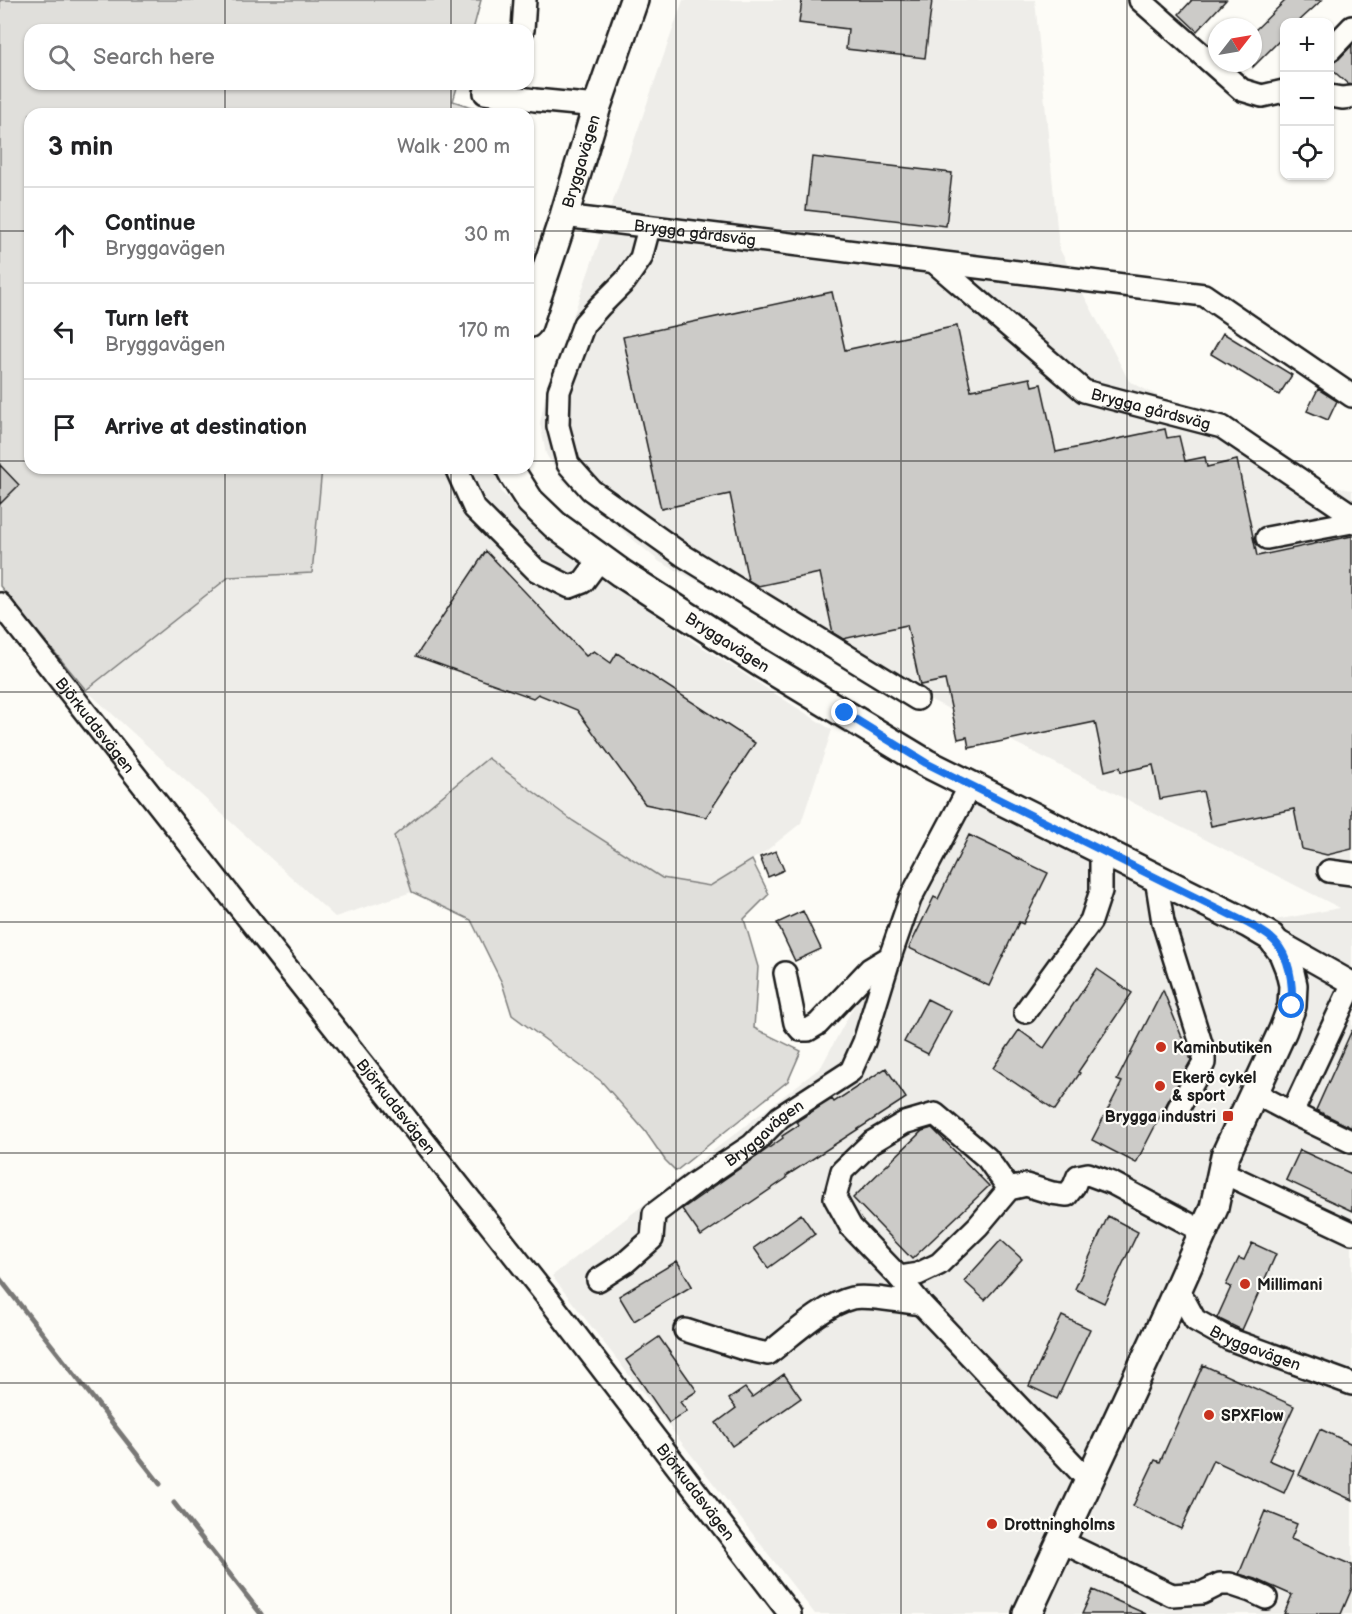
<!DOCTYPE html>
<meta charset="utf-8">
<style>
body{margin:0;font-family:"Balsamiq Sans",sans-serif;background:#f6f6f6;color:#202124}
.controls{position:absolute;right:18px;top:18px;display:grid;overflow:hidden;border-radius:12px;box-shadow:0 2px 4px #0004}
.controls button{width:54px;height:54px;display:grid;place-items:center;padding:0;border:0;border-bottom:2px solid #e0e0e0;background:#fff;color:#202124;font:30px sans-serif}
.compass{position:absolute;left:1208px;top:18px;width:54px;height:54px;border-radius:50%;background:#fff;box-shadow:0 2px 4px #0004;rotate:59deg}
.stop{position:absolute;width:18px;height:18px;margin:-14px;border:4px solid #1a73e8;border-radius:50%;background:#fff}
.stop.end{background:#1a73e8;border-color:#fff;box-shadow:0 2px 6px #0008}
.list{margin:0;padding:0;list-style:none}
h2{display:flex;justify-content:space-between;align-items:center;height:78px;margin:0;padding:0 24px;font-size:26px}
h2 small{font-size:20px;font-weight:400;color:#757577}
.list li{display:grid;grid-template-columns:39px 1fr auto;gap:18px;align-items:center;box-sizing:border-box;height:96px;padding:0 24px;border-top:2px solid #e0e0e0}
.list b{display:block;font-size:22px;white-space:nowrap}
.list p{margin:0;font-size:20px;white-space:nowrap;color:#757577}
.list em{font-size:20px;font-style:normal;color:#757577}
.icon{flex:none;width:33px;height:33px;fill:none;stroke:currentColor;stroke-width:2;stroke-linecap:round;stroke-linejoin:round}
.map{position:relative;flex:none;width:1352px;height:1614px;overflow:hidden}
.search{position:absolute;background:#fff;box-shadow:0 2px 4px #0004;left:24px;top:24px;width:510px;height:66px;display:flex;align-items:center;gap:15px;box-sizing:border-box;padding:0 21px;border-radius:18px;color:#757577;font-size:22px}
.panel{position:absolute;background:#fff;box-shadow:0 2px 4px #0004;left:24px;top:108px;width:510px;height:366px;border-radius:18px}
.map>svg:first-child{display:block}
.built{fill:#eeede9}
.green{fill:#e0dfdb;stroke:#7e7e7c;stroke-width:1.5}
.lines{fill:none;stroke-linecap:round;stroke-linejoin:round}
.stream{stroke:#797876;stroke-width:5}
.building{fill:#cccbc8;stroke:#1c1c1c;stroke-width:1.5}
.minor-casing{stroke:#1c1c1c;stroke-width:26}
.major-casing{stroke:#1c1c1c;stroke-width:32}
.minor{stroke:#fdfcf7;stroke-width:21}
.major{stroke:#fdfcf7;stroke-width:27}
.route{stroke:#1a73e8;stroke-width:8}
.grid{fill:none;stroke:#1c1c1c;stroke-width:1.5;stroke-opacity:0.55}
.poi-dot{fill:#c8321e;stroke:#fdfcf7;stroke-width:2}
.labels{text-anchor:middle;stroke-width:4.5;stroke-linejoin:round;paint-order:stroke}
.street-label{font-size:16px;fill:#1c1c1c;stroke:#fdfcf7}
.poi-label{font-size:16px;font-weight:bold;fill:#1c1c1c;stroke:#fdfcf7;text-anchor:start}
</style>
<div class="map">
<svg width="1352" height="1614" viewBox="0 0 1352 1614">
<rect width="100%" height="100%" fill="#fdfcf7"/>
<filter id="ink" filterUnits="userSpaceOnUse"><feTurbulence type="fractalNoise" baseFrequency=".0167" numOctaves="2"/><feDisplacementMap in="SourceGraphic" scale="12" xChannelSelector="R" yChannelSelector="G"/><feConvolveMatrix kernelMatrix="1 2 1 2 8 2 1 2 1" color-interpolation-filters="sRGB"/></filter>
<g filter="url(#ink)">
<path class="built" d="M 683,0 L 1035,0 L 1059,248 L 1129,381 L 1330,486 L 1352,490 L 1352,1614 L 815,1614 L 552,1276 L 821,1067 L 965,799 L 1232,928 L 1340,908 L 660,562 L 563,481 L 546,454 L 540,423 L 546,394 Z
M 322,468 L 498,468 L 501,492 L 553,543 L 694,642 L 832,730 L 801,823 L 766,851 L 710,886 L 662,878 L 573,821 L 488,759 L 394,836 L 412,892 L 335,917 L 86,690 L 229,577 L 311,573 Z"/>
<path class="green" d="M 0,0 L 481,0 L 473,30 L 30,30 L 30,84 L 458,84 L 453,101 L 490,113 L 30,114 L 30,468 L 322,468 L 312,573 L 229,577 L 86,690 L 0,586 Z
M 488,758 L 573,821 L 662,878 L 710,886 L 752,860 L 769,894 L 744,919 L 758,967 L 754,1028 L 801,1051 L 788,1081 L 676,1171 L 665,1160 L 645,1131 L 601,1081 L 512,1015 L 502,983 L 471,920 L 412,892 L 394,836 Z"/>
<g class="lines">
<path class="stream" d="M 0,1279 L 160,1484
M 174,1503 L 261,1614"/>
</g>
<path class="building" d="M 802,0 L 932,0 L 925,58 L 846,49 L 848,29 L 799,23 Z
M 1192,0 L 1226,0 L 1197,31 L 1179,14 Z
M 1286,0 L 1322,0 L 1298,22 L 1284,22 L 1284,36 L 1253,67 L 1253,32 Z
M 1352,45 L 1352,84 L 1349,85 L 1329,67 L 1329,62 L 1334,62 L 1339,59 Z
M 812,157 L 952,173 L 946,226 L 806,210 Z
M 832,292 L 845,350 L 957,326 L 971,390 L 1030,378 L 1032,386 L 1041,384 L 1056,452 L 1165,429 L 1167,438 L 1179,436 L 1185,461 L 1205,457 L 1207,467 L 1237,460 L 1257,556 L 1352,536 L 1352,849 L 1327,855 L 1302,849 L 1294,809 L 1211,826 L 1203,791 L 1160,799 L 1153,765 L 1121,772 L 1120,767 L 1105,771 L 1095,722 L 969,748 L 967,737 L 958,739 L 945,680 L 920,685 L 907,625 L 843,639 L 833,633 L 820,573 L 758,586 L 748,580 L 730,494 L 661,509 L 623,337 Z
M 1223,333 L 1292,375 L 1279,395 L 1211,354 Z
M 1318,389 L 1337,401 L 1328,420 L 1307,411 Z
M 0,465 L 19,485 L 0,504 Z
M 486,551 L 586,656 L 594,651 L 611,663 L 617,653 L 755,743 L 706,817 L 645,804 L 577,710 L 538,694 L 533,698 L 416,656 Z
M 969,835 L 1048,873 L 1023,924 L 1019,922 L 989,986 L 909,948 L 934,897 L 938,899 Z
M 776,851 L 784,870 L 768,877 L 760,857 Z
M 803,911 L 821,949 L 795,961 L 777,923 Z
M 1097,969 L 1132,993 L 1078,1072 L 1080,1073 L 1055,1110 L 993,1068 L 1019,1030 L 1044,1048 Z
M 1163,990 L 1191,1060 L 1167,1103 L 1136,1163 L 1092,1140 L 1122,1082 L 1117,1080 Z
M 927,999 L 951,1011 L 928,1054 L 904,1042 Z
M 1352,1030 L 1352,1128 L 1316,1110 Z
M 886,1068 L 906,1098 L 786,1176 L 787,1178 L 701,1236 L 682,1209 L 783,1138 L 782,1136 L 799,1125 L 797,1121 L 832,1099 L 834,1102 Z
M 932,1128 L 989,1186 L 912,1259 L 853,1198 L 922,1131 Z
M 1300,1150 L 1352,1174 L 1352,1211 L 1286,1180 Z
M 801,1214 L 815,1234 L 768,1268 L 754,1248 Z
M 1108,1216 L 1138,1232 L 1104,1303 L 1075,1289 Z
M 1001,1240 L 1022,1259 L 985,1300 L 964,1281 Z
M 1252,1243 L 1276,1254 L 1242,1330 L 1217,1318 L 1231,1287 L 1226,1285 L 1239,1258 L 1244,1260 Z
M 677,1261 L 692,1286 L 634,1321 L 619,1296 Z
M 1062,1316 L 1090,1329 L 1057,1399 L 1029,1386 Z
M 659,1337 L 697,1391 L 680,1402 L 687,1411 L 669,1423 L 626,1360 Z
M 1203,1365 L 1294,1406 L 1269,1460 L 1294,1471 L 1284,1493 L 1213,1460 L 1181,1529 L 1133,1506 L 1155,1460 L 1160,1462 Z
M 784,1374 L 801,1398 L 732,1446 L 716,1423 L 736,1408 L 729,1399 L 745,1388 L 752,1397 Z
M 1320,1429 L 1352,1444 L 1352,1500 L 1299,1475 Z
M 1265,1511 L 1297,1524 L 1291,1539 L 1352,1565 L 1352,1588 L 1341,1614 L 1284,1614 L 1292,1595 L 1256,1579 L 1239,1574 Z
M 1093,1590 L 1146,1614 L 1082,1614 Z"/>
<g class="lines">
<g class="minor-casing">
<g id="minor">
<path d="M 1140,0 L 1242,90 L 1262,96 L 1284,91"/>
<path d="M 523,30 L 525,0"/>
<path d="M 1330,50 L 1352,27"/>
<path d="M 485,93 L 535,100 L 597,106"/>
<path d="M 1330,96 L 1342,98 L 1352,97"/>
<path id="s1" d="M 564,216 L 1204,295 L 1352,396"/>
<path d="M 649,228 L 641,258 L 625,281 L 600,306 L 584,324 L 559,391 L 558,426 L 568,464 L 591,490 L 684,556 L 917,699"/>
<path id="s2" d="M 934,262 L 1084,391 L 1222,427 L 1352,515"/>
<path d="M 456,468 L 474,508 L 536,570 L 570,587 L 583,582 L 601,558"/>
<path d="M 1267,538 L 1352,522"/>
<path id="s3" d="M 0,604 L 547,1297 L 790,1614"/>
<path d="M 1329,871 L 1352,874"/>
<path d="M 1156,878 L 1163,922 L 1204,1053 L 1204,1063 L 1178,1109"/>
<path d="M 1274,939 L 1352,983"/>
<path d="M 785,973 L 795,1023 L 801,1030 L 808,1030 L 818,1024 L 870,969 L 890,957 L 910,899 L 970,786"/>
<path d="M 1025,1012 L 1091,921 L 1101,891 L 1101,851"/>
<path d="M 1254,1093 L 1292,1113 L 1352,985"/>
<path d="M 1292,1113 L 1352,1142"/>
<path d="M 1222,1172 L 1352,1233"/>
<path d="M 1009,1189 L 987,1158 L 935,1114 L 904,1123 L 872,1142 L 842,1171 L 835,1198 L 851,1227 L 899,1277 L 918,1274 L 939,1264 L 978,1226 L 1009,1189 L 1026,1185 L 1052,1193 L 1067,1195 L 1074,1186 L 1078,1176 L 1088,1174 L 1112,1183 L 1204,1232"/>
<path d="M 899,1277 L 921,1304 L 1089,1481"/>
<path id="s4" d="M 598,1280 L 626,1262 L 652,1239 L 654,1214 L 695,1183 L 752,1145 L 780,1117 L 851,1071 L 864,1042 L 890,957"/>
<path id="s5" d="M 1178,1289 L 1195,1320 L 1229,1339 L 1352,1384"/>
<path d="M 685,1330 L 741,1348 L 768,1354 C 790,1337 825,1304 852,1298 C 868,1295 903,1302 921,1304"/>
<path d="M 1060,1541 L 1172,1595 L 1202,1593 L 1220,1584 L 1230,1584 L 1251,1591 L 1266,1598"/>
</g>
</g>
<g class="major-casing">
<g id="major">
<path id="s6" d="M 528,324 L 564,216 L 597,106 L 634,0"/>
<path id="s7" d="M 510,468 L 514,476 L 530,501 L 555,525 L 621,573 L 762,664 L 926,763 L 1249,924 L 1271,937 L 1283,953 L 1289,968 L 1293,985 L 1292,1006 L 1283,1030 L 1225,1156 L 1214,1208 L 1167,1313 L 1027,1614"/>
</g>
</g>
<use href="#minor" class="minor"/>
<use href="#major" class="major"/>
</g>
</g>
<g class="lines" filter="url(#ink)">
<path class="route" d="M 845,713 L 926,763 L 1249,924 C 1256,928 1264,932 1270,937 C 1290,953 1293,982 1292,1006"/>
</g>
<path class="grid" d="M 225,0 L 225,30M 451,0 L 451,30M 676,0 L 676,1614M 901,0 L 901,1614M 1127,0 L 1127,1614M 225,84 L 225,114M 451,84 L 451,114M 0,231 L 30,231M 528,231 L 1352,231M 0,461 L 30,461M 528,461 L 1352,461M 225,468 L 225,1614M 451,468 L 451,1614M 0,692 L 1352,692M 0,922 L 1352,922M 0,1153 L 1352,1153M 0,1383 L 1352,1383"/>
<g class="poi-dot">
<circle cx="1161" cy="1047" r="6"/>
<circle cx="1160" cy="1086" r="6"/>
<rect x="1222" y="1110" width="12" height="12" rx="3"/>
<circle cx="1245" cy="1284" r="6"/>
<circle cx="1209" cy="1415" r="6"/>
<circle cx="992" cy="1524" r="6"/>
</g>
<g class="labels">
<g class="street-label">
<text dy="6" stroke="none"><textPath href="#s6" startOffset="171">Bryggavägen</textPath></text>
<text dy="6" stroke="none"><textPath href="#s1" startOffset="132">Brygga gårdsväg</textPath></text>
<text dy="6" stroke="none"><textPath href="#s2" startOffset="267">Brygga gårdsväg</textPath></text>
<text dy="6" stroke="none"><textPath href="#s7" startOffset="282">Bryggavägen</textPath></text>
<text dy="6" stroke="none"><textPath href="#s3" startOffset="154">Björkuddsvägen</textPath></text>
<text dy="6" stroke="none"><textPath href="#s3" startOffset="640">Björkuddsvägen</textPath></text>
<text dy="6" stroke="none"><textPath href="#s4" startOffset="230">Bryggavägen</textPath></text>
<text dy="6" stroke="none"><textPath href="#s5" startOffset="102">Bryggavägen</textPath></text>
<text dy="6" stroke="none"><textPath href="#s3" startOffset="1128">Björkuddsvägen</textPath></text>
</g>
<g class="poi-label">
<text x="1173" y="1053">Kaminbutiken</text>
<text x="1172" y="1083">Ekerö cykel<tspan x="1172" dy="18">&amp; sport</tspan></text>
<text x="1216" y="1122" text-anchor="end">Brygga industri</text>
<text x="1257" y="1290">Millimani</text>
<text x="1221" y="1421">SPXFlow</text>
<text x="1004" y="1530">Drottningholms</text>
</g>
</g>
</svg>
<div class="controls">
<button>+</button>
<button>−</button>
<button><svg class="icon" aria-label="locate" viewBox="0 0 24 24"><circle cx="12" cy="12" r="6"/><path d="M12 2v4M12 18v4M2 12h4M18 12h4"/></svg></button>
</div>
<svg class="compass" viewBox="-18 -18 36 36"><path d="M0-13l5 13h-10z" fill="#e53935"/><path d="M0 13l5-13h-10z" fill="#757577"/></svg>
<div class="stop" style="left:1292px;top:1006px"></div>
<div class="stop end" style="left:845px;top:713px"></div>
<div class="search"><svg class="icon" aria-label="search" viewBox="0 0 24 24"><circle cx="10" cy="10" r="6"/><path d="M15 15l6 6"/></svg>Search here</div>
<section class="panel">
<h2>3 min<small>Walk · 200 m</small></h2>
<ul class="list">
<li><svg class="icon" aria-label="ahead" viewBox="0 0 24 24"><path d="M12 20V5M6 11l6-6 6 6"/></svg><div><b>Continue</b><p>Bryggavägen</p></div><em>30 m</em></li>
<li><svg class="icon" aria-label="left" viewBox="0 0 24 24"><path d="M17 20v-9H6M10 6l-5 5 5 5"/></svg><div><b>Turn left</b><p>Bryggavägen</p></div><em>170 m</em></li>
<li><svg class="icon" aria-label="arrive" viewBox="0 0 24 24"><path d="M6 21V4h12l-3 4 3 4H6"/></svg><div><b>Arrive at destination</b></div></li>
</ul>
</section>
</div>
